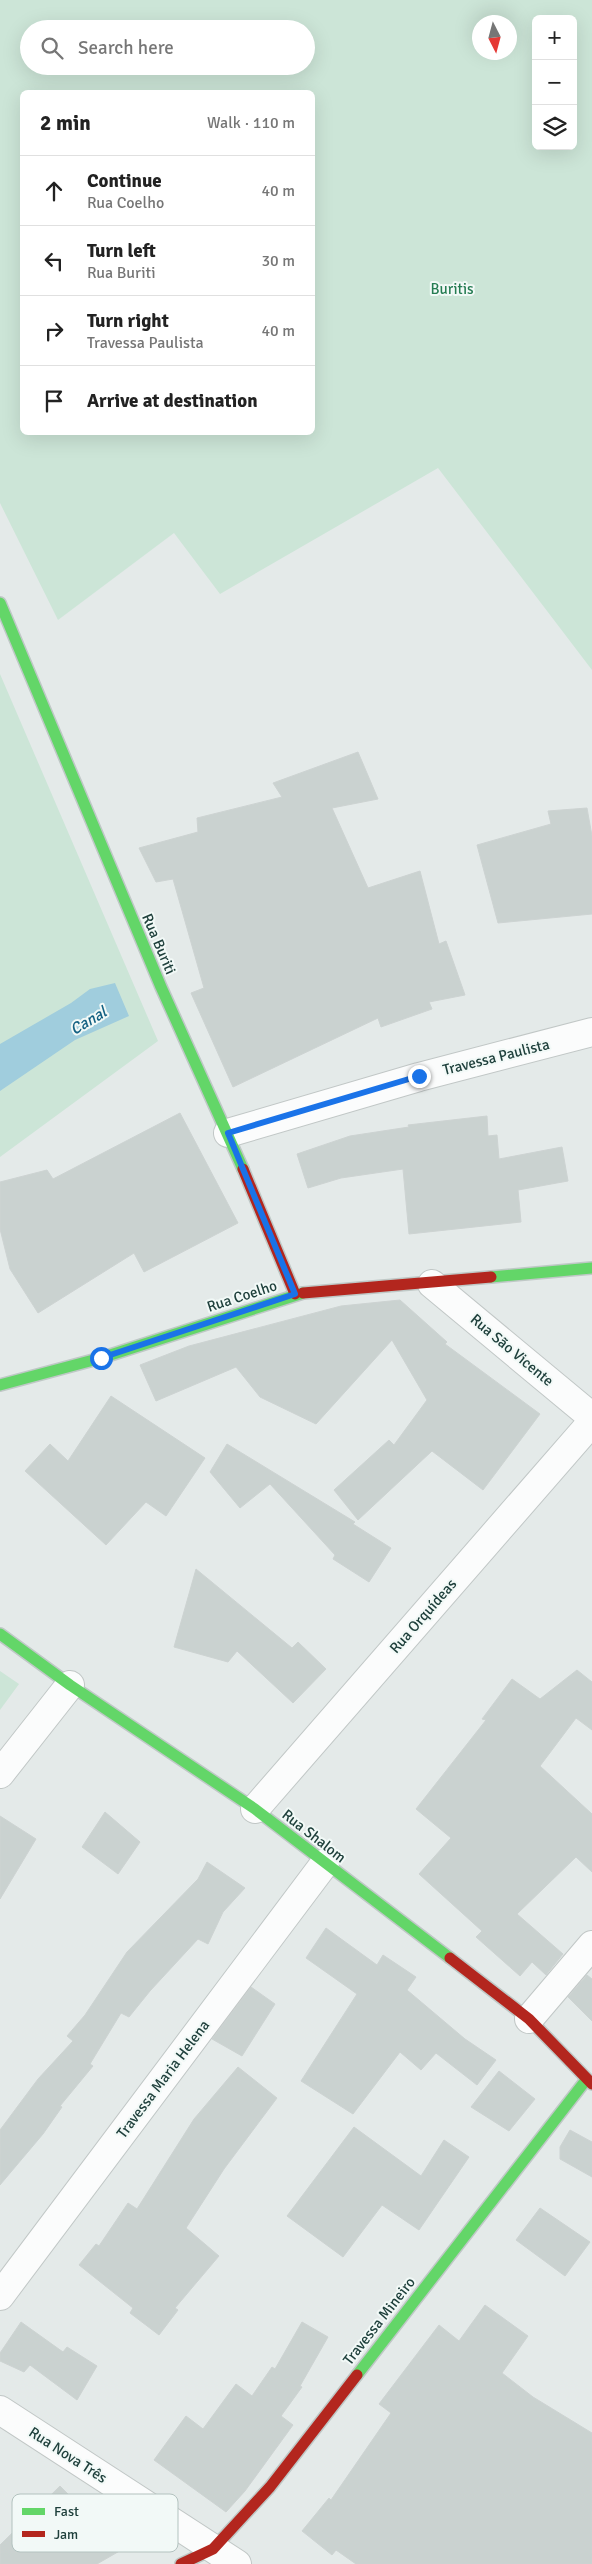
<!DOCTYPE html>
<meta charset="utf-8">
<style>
body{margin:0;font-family:Signika,sans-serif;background:#f6f6f6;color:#222}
.controls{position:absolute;right:15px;top:15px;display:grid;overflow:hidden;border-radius:8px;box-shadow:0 5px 20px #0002}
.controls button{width:45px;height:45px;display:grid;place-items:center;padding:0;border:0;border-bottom:1px solid #e0e0e0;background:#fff;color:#222;font:25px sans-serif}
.compass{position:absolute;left:472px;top:15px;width:45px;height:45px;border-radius:50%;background:#fff;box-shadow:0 5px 20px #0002;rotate:174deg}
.stop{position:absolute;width:15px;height:15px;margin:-11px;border:4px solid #1a73e8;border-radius:50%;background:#fff}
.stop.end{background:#1a73e8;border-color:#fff;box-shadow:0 1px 5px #0008}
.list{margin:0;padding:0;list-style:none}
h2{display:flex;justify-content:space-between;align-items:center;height:65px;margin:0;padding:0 20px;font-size:21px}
h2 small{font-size:16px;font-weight:400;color:#767676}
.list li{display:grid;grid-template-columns:32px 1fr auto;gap:15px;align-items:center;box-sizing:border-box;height:70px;padding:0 20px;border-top:1px solid #e0e0e0}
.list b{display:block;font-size:19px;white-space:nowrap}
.list p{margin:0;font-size:16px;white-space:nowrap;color:#767676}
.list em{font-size:16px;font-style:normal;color:#767676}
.icon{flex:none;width:28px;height:28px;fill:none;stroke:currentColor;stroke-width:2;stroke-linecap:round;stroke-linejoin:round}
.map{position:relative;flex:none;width:592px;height:2564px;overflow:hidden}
.search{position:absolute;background:#fff;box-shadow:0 5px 20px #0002;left:20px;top:20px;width:295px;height:55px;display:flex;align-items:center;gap:12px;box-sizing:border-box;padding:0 18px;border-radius:28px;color:#767676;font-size:19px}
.panel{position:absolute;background:#fff;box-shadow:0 5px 20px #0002;left:20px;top:90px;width:295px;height:345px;border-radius:8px}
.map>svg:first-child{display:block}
.green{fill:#cce5d7;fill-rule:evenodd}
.water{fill:#a0cddd}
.building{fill:#cad2d0;stroke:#cdd3d2}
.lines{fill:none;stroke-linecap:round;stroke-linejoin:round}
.street-casing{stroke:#c1c7c6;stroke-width:30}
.fast-casing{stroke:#bfc8c6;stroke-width:14}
.jam-casing{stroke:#bfc8c6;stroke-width:14}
.street{stroke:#fbfcfc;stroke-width:28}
.fast{stroke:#63d668;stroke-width:11}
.jam{stroke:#b3261e;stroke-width:11}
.route{stroke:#1a73e8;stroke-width:6}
.labels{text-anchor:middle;stroke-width:4;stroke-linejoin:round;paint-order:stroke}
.park-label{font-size:15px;fill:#257c52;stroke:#f2f9f7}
.street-label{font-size:15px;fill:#1f403c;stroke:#f2f9f7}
.water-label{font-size:16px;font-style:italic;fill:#136183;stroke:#f2f9f7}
.key{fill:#f2f9f7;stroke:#b3c2bf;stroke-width:1}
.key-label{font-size:14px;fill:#1f403c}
</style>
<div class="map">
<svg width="592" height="2564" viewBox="0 0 592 2564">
<rect width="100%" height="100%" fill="#e4eae9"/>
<path class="green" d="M 0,0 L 592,0 L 592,670 L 438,468 L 220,594 L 174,533 L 58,620 L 0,503 ZM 536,19 L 573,19 L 573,146 L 536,146 ZM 480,22 L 510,22 L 510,52 L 480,52 ZM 29,29 L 306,29 L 306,66 L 29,66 ZM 22,92 L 312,92 L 312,432 L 22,432 Z
M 0,674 L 158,1041 L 0,1157 Z
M 0,1671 L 19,1684 L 0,1710 Z"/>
<path class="water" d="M 115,983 L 129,1016 L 75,1040 L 0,1091 L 0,1044 L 71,1003 L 90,989 Z"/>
<path class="building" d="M 358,752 L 378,799 L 332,808 L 368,888 L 420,871 L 439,944 L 446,941 L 465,995 L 429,1002 L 432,1009 L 381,1027 L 378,1018 L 233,1087 L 191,993 L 204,988 L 173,879 L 156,882 L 139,848 L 198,832 L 197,818 L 282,797 L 273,783 Z
M 587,808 L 592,836 L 592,914 L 498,923 L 477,845 L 551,824 L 548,811 Z
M 180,1113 L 238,1223 L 144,1272 L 134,1253 L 38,1313 L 10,1269 L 0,1229 L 0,1182 L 47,1170 L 53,1179 Z
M 487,1116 L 488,1136 L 497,1135 L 499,1159 L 562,1147 L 568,1181 L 518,1190 L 521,1222 L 409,1234 L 403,1169 L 341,1178 L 308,1188 L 297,1154 L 350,1136 L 409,1127 L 408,1125 Z
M 400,1300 L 447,1342 L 445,1344 L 540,1414 L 483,1490 L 432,1451 L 358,1520 L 334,1490 L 389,1440 L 394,1445 L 427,1400 L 392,1340 L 316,1424 L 260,1397 L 236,1367 L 156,1401 L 140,1365 L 189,1346 L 341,1306 Z
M 111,1396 L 205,1458 L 166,1516 L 146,1502 L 106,1545 L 25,1471 L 50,1444 L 68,1461 Z
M 227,1444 L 355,1522 L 353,1524 L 391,1548 L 369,1582 L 333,1559 L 335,1555 L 270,1484 L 240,1508 L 210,1472 Z
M 196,1569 L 292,1648 L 298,1642 L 326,1669 L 293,1703 L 237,1651 L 228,1662 L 174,1647 Z
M 577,1670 L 592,1682 L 592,1730 L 576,1718 L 540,1766 L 592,1814 L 592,1872 L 576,1857 L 517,1914 L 563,1954 L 546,1975 L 532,1962 L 520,1976 L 476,1937 L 482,1931 L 419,1874 L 451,1838 L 416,1809 L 486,1720 L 482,1719 L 512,1679 L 540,1699 Z
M 105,1812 L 140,1842 L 118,1874 L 82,1847 Z
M 0,1816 L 36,1839 L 0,1899 Z
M 207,1862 L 245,1888 L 223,1912 L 208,1944 L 198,1939 L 150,1991 L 129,2017 L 121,2013 L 90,2064 L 93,2066 L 60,2106 L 62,2107 L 43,2134 L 0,2185 L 0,2130 L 38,2079 L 73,2041 L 67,2036 L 85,2015 L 127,1952 L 198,1879 Z
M 326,1928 L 377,1965 L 383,1955 L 416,1977 L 407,1990 L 465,2039 L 496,2060 L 477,2085 L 436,2053 L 421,2070 L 400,2052 L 353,2114 L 301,2081 L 357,1994 L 306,1958 Z
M 587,1975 L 592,1979 L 592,2021 L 568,1997 Z
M 251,1987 L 275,2004 L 242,2056 L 212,2039 Z
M 238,2067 L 277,2098 L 224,2169 L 186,2228 L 219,2256 L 175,2308 L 178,2310 L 159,2335 L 130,2313 L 133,2308 L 79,2265 L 96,2244 L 99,2246 L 128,2203 L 137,2209 L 194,2119 Z
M 499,2071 L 535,2099 L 509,2131 L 471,2107 Z
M 354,2127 L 421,2176 L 444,2140 L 469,2157 L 419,2230 L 382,2205 L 343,2257 L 287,2216 Z
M 570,2130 L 592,2142 L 592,2177 L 560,2159 L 560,2147 Z
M 540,2208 L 590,2242 L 565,2276 L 516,2240 Z
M 485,2305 L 528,2336 L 502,2373 L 533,2397 L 592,2433 L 592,2564 L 356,2564 L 336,2550 L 332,2555 L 302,2531 L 329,2498 L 331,2500 L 391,2413 L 379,2404 L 439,2325 L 459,2341 Z
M 21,2322 L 63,2352 L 67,2347 L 97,2366 L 77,2400 L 30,2365 L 24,2372 L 0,2361 L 0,2353 Z
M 302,2322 L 328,2337 L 300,2386 L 302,2387 L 281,2416 L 293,2425 L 245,2491 L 226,2512 L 154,2460 L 186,2416 L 203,2429 L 236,2384 L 252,2396 L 272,2367 L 275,2369 Z
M 60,2486 L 123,2549 L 97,2564 L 0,2564 L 0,2545 Z"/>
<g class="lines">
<g class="street-casing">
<path id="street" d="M 228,1133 L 419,1077 L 592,1032
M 432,1284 L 592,1417
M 0,1774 L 70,1685
M 255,1809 L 592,1422
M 529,2019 L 592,1945
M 0,2296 L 325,1863
M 0,2410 L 237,2564"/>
</g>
<g class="fast-casing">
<path id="fast" d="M 0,603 L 161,987 L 243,1169
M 491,1277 L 592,1268
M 0,1385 L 101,1358 L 303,1293
M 0,1634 L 70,1685 L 255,1809 L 450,1958
M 357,2375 L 586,2080"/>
</g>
<g class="jam-casing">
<path id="jam" d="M 243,1169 L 295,1294
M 303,1293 L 491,1277
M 450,1958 L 529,2019 L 592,2084
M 181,2564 L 213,2549 L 270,2487 L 357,2375"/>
</g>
<use href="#street" class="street"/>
<use href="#fast" class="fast"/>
<use href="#jam" class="jam"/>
</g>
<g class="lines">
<path class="route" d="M 101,1358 L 295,1294 L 228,1133 L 419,1076"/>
</g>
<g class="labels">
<g class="park-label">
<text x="452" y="294">Buritis</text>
</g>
<g class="street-label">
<text transform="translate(159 944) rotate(67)" y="5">Rua Buriti</text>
<text transform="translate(496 1057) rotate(-14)" y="5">Travessa Paulista</text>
<text transform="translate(242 1296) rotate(-18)" y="5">Rua Coelho</text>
<text transform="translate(512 1350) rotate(40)" y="5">Rua São Vicente</text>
<text transform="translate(423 1616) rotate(-49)" y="5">Rua Orquídeas</text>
<text transform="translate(314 1836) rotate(38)" y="5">Rua Shalom</text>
<text transform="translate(163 2079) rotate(-53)" y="5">Travessa Maria Helena</text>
<text transform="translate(379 2321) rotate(-52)" y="5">Travessa Mineiro</text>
<text transform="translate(68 2455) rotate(33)" y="5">Rua Nova Três</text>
</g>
<g class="water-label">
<text transform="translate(88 1020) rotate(-31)" y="6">Canal</text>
</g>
</g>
<rect x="12" y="2494" width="166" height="58" rx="8" class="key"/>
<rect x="22" y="2508" width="23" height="7" fill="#63d668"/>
<rect x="22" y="2531" width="23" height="6" fill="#b3261e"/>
<g class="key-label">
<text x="54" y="2516">Fast</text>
<text x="54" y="2539">Jam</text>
</g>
</svg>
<div class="controls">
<button>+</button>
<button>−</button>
<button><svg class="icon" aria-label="layers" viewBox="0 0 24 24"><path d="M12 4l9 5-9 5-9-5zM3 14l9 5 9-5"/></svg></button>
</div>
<svg class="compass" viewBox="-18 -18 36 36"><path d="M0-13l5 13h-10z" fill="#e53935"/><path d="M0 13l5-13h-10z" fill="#767676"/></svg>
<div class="stop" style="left:101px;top:1358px"></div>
<div class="stop end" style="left:419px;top:1076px"></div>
<div class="search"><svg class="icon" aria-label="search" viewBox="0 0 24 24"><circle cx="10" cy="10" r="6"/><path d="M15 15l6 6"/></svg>Search here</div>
<section class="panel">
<h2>2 min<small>Walk · 110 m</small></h2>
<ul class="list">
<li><svg class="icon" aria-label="ahead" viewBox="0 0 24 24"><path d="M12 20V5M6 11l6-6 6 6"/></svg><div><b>Continue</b><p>Rua Coelho</p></div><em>40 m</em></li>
<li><svg class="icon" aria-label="left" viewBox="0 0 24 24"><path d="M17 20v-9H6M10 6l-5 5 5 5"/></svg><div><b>Turn left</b><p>Rua Buriti</p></div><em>30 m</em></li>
<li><svg class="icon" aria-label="right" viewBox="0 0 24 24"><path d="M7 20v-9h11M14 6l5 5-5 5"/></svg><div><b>Turn right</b><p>Travessa Paulista</p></div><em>40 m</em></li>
<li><svg class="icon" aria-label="arrive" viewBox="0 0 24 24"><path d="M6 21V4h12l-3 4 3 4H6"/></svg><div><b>Arrive at destination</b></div></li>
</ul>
</section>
</div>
